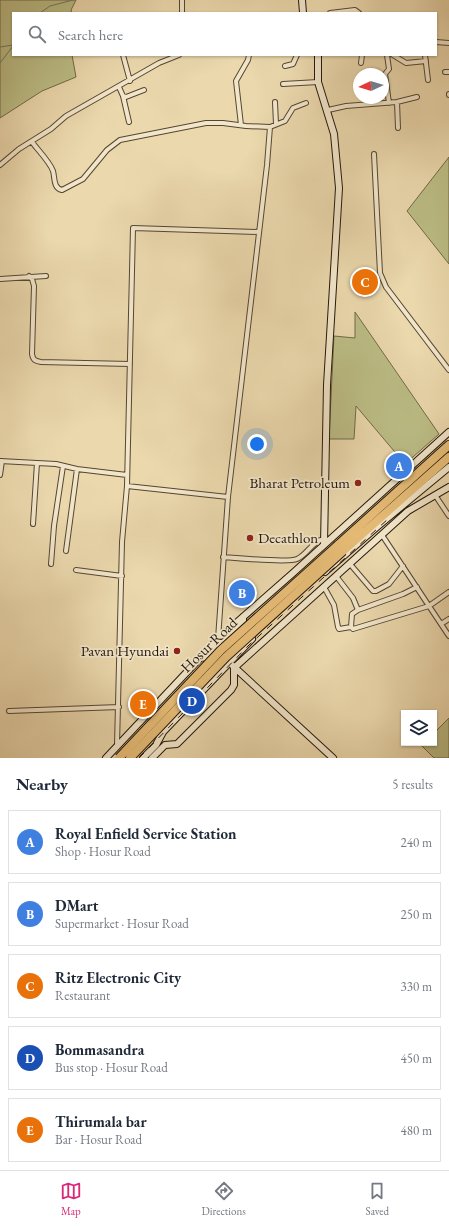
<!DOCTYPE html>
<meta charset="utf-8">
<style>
body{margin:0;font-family:"EB Garamond",serif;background:#f2f2f3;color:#1f2937}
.controls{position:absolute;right:12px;bottom:12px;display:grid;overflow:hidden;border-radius:0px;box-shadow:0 1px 3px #0004}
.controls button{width:36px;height:36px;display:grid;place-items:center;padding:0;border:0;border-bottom:1px solid #e0e1e3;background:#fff;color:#1f2937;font:20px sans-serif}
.compass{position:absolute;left:353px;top:68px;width:36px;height:36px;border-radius:50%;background:#fff;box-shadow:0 1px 3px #0004;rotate:266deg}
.you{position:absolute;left:257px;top:444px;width:14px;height:14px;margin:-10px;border:3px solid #fff;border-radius:50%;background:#1a73e8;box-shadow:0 0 0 6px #1a73e833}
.badge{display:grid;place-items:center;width:26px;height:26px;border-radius:50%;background:#db2777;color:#fff;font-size:13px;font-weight:700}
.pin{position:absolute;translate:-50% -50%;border:2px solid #fff;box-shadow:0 1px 4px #0006}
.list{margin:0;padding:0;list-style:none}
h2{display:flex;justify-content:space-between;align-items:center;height:52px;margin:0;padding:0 16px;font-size:17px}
h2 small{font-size:13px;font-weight:400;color:#747a83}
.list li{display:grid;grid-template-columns:26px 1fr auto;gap:12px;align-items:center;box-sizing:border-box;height:64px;margin:0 8px 8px;padding:0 8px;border:1px solid #e0e1e3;border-radius:0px}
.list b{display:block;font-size:15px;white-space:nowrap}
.list p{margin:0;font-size:13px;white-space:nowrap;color:#747a83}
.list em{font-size:13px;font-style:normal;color:#747a83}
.icon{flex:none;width:22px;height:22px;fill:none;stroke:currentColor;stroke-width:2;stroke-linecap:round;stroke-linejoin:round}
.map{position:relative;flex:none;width:449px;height:758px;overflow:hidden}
.search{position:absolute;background:#fff;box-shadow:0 1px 3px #0004;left:12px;right:12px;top:12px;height:44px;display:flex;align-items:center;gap:10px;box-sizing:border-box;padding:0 14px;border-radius:0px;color:#747a83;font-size:15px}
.sheet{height:412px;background:#fff}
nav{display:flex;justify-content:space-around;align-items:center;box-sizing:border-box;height:56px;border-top:1px solid #e0e1e3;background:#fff;font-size:11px;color:#747a83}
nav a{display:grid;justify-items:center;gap:2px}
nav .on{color:#db2777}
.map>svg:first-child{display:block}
.green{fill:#bcbd86;stroke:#706a48}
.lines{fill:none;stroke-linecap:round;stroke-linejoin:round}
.stream{stroke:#697869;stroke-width:1}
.street-casing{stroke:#554633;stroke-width:6}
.secondary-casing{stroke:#23160a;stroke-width:8}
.highway-casing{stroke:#23160a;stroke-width:10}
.street{stroke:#f2e6ca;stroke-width:4}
.secondary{stroke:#f2e6ca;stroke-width:6}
.highway{stroke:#e6bc76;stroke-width:8}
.rail{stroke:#23160a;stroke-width:1;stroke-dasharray:7 7;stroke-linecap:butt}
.highway-bridge-casing{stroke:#23160a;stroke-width:10;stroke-linecap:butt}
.highway-bridge{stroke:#e6bc76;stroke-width:8}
.poi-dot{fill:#8f2418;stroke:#f2e6ca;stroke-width:1.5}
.labels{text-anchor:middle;stroke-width:3.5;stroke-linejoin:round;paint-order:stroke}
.poi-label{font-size:15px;fill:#23160a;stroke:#f2e6ca;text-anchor:end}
.street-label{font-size:15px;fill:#23160a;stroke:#f2e6ca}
</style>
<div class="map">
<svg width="449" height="758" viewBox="0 0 449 758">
<rect width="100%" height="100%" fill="#ebd8ad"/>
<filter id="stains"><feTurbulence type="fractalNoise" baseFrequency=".005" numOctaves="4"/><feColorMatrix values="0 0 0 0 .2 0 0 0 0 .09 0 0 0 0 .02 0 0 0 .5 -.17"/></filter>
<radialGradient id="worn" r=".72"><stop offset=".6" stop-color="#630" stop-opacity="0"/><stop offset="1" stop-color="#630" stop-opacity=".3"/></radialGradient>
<path class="green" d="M 0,0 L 76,0 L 71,10 L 72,13 L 13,13 L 13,55 L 72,55 L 76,77 L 42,91 L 0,118 Z
M 449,157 L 449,264 L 407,211 Z
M 355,312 L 439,434 L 405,464 L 356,406 L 354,439 L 329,439 L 334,336 L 355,338 Z
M 449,718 L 449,758 L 434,758 L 422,746 L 425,743 L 434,743 L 434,733 Z"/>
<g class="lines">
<path class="stream" d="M 40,13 L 50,6 L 73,0
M 0,47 L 13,45
M 0,63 L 13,46"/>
<g class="street-casing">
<path id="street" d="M 182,0 L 182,13
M 330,13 L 355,10 L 359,13
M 436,42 L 449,43
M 123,55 L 130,81
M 387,55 L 389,69 L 385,74 L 389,103
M 393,55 L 406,63 L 426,61
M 425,55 L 428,80
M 361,63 L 362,55
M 285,66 L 293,64 L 297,55
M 445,72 L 449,72
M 283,84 L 318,82
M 119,87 L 123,96 L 126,97 L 144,90
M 449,94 L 449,95
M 123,96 L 129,122
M 275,102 L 276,124
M 397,102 L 398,128
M 328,110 L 346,106 L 397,102 L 417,97
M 241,125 L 236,81 L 248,60 L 249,55
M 32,142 C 37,149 50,162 53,171 C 55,178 53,188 62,190 L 83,179 L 107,150 L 120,140 L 206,123 L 223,123 L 246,126 L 270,127 L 285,121 L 293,108 L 306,103
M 374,154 L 380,273 L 386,287 L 449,370
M 0,165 L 19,149 L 51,129 L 66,116 L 159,63 L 179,55
M 29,276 L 32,279 L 34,286 L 32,354 C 33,360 35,361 41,362 L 130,364
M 0,279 L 46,276
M 0,461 L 56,464 L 77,469 L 127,475
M 0,475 L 2,461
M 127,486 L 228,497
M 435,495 L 449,516
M 33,524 L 37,463
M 382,535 L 429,606 L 449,592
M 66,551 L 77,469
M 223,557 C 236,558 288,563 297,559 C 308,554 312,541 324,539
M 51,564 L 54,526 L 63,466
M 350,564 L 373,591 L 376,591 L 389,584 L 403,566
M 76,570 L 122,576
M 336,576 L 353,598 L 358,610
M 324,587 L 334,605 L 338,627 L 339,629 L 351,627
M 417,587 L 403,594 L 358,610 L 352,614 L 351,627 L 353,629 L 429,606 L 441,624
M 449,619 L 441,624 L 449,636
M 218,639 L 228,497 L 267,165 L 270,127
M 9,711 L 119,707
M 117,745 L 122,542 L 127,486 L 133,228 L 259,232"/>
</g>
<g class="secondary-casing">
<path id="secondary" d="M 302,0 L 303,13
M 318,55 L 318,82 L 334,134 L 339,188 L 327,385 L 324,545
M 325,572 L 378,526 L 449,467
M 205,658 L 221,643 L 243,624 L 243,617
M 233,666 L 333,758
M 106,758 L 218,639 L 293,573 L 449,432
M 143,758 L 156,745 L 163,732 L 252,639
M 152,758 L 165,745 L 177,744 L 231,690 L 234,685 L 234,668 L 408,511 L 449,487"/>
</g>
<g class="highway-casing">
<path id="highway" d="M 338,545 L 449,445
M 343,551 L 449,457"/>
</g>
<use href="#street" class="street"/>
<use href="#secondary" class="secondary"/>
<use href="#highway" class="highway"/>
<path class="rail" d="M 139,758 L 249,645 L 388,519"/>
<g class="highway-bridge-casing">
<path id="highway-bridge" d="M 119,758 L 221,650 L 338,545
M 130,758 L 226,657 L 343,551"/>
</g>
<use href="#highway-bridge" class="highway-bridge"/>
</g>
<g class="poi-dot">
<circle cx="358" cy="483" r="4"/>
<circle cx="250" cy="538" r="4"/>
<circle cx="177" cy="651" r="4"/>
</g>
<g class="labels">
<g class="poi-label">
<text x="350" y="488">Bharat Petroleum</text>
<text x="258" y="543" text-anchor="start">Decathlon</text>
<text x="169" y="656">Pavan Hyundai</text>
</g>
<g class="street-label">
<text transform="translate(209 645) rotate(-44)" y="5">Hosur Road</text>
</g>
</g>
<rect width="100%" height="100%" filter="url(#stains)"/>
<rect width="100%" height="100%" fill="url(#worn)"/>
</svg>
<div class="controls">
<button><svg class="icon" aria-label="layers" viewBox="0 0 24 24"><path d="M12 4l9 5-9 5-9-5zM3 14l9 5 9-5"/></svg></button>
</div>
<svg class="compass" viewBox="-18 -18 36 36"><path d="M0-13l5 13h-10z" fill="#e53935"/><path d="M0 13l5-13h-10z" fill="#747a83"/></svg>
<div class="you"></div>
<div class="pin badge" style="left:399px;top:466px;background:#3f7fe0">A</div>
<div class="pin badge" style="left:242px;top:593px;background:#3f7fe0">B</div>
<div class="pin badge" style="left:365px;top:282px;background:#e8710a">C</div>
<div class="pin badge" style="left:192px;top:701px;background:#1a4fb4">D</div>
<div class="pin badge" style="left:143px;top:704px;background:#e8710a">E</div>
<div class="search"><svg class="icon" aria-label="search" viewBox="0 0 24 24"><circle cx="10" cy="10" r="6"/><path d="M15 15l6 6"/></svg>Search here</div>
</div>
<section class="sheet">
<h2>Nearby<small>5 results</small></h2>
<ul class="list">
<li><span class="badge" style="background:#3f7fe0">A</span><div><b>Royal Enfield Service Station</b><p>Shop · Hosur Road</p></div><em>240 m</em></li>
<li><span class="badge" style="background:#3f7fe0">B</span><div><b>DMart</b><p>Supermarket · Hosur Road</p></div><em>250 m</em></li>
<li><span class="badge" style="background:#e8710a">C</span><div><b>Ritz Electronic City</b><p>Restaurant</p></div><em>330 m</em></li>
<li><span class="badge" style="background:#1a4fb4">D</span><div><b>Bommasandra</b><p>Bus stop · Hosur Road</p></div><em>450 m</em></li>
<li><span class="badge" style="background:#e8710a">E</span><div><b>Thirumala bar</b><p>Bar · Hosur Road</p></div><em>480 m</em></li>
</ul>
</section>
<nav>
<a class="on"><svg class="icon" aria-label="map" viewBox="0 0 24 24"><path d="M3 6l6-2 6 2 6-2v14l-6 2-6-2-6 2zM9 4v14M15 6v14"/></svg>Map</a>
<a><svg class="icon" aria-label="directions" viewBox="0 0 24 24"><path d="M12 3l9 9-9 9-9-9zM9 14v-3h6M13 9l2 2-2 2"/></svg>Directions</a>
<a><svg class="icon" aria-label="saved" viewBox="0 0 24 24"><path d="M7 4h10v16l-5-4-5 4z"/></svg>Saved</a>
</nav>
